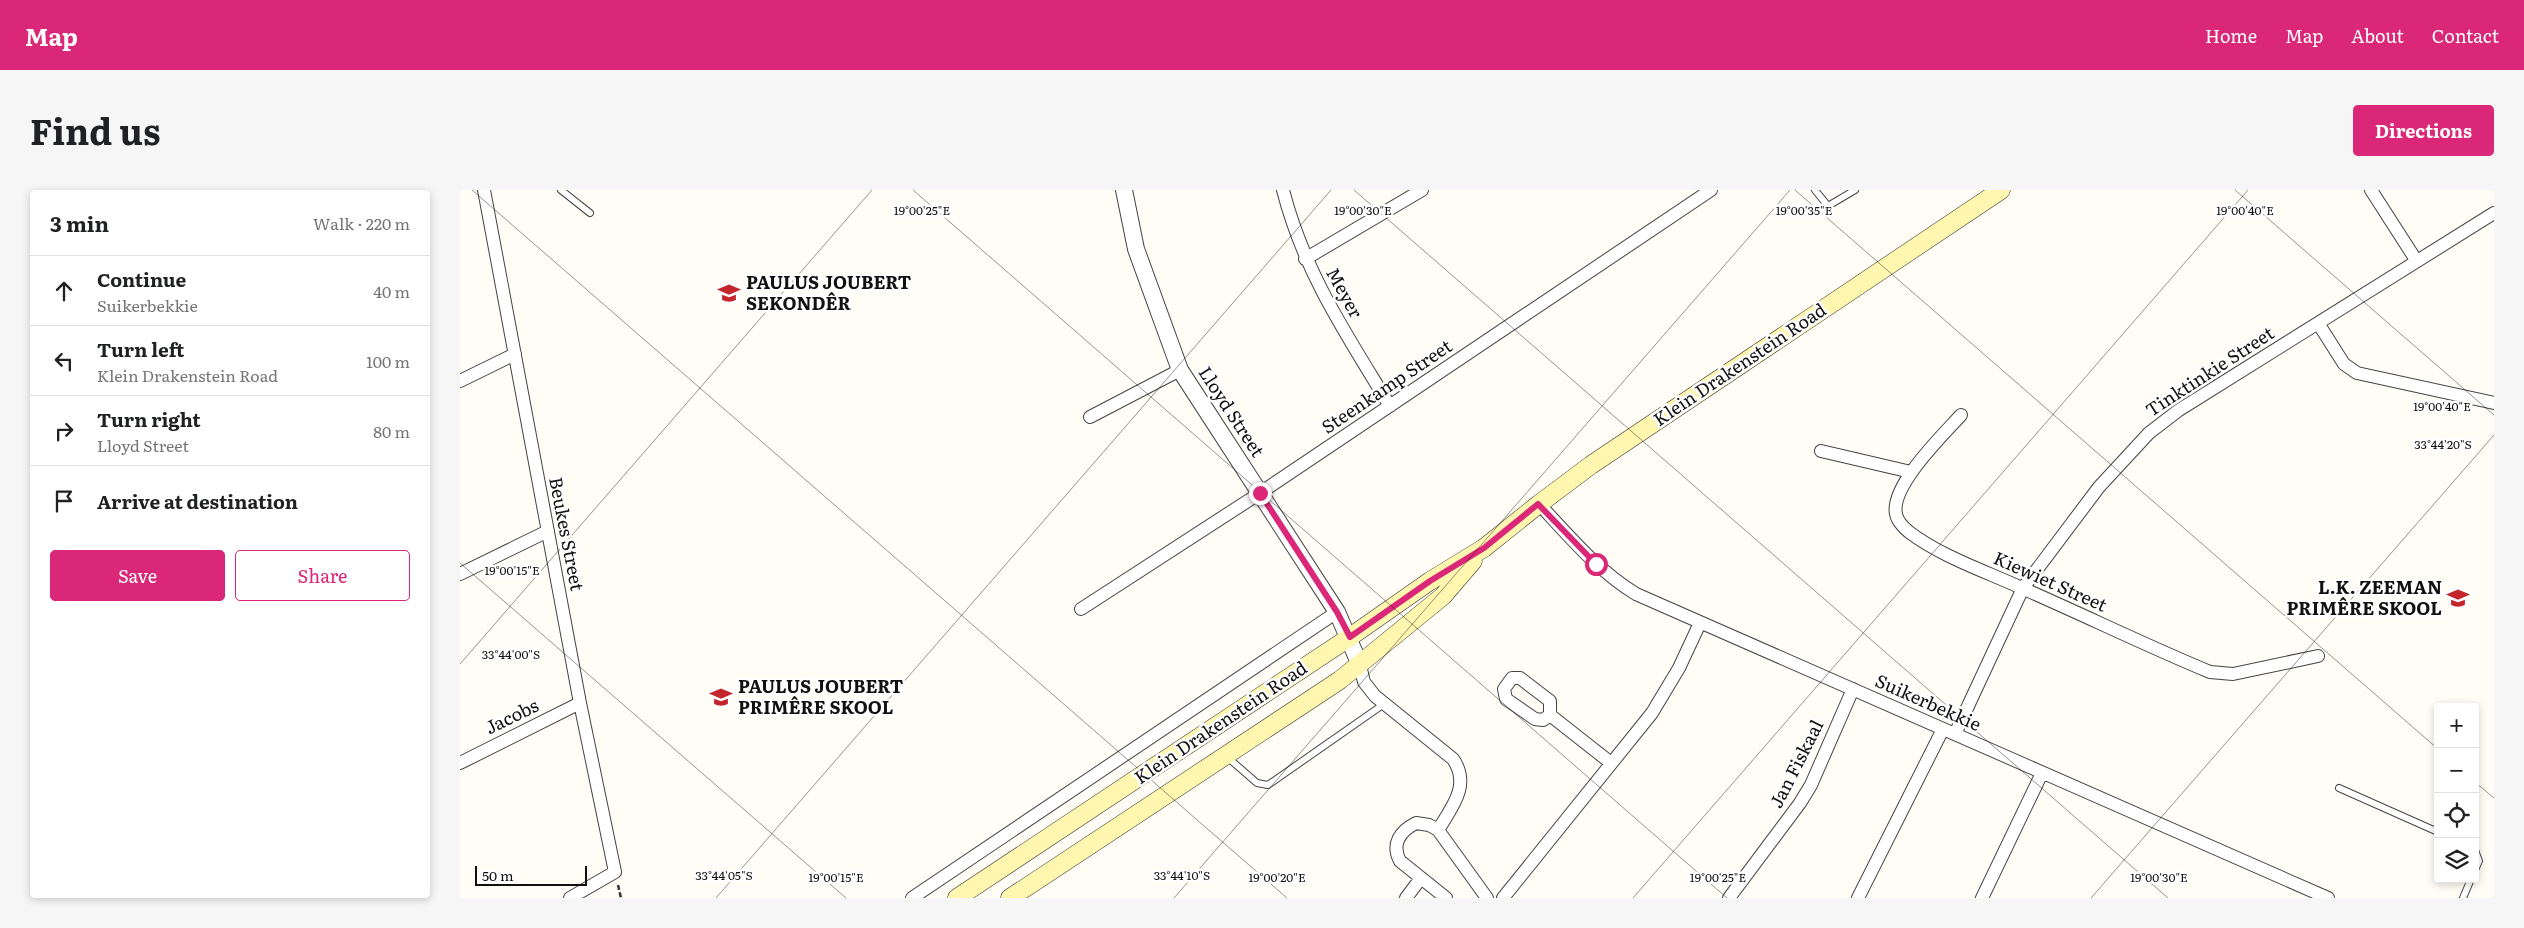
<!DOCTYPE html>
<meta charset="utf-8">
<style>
body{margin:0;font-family:Literata,serif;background:#f6f6f6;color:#202124}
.controls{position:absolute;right:15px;bottom:15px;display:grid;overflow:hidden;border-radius:5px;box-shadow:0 2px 8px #0003}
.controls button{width:45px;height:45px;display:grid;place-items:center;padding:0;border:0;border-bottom:1px solid #e0e0e0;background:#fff;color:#202124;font:25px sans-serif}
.scale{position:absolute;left:15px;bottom:12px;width:112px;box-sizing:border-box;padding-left:5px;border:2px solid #111;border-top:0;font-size:14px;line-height:18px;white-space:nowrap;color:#111;-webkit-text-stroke:4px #fff;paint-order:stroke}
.stop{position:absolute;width:15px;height:15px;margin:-11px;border:4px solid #db2777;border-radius:50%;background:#fff}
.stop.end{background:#db2777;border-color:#fff;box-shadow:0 1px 5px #0008}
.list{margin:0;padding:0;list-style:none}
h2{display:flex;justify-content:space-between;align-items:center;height:65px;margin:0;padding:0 20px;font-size:21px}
h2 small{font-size:16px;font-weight:400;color:#757577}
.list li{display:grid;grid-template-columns:32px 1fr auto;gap:15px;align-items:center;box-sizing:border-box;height:70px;padding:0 20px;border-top:1px solid #e0e0e0}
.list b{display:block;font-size:19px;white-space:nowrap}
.list p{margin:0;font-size:16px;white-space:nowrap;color:#757577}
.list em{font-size:16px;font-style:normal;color:#757577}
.actions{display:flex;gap:10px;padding:15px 20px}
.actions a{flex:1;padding:11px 0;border:1px solid #db2777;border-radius:5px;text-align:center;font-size:18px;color:#db2777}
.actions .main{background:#db2777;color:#fff}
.icon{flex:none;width:28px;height:28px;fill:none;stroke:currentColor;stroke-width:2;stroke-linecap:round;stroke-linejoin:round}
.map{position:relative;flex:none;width:2034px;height:708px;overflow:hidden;border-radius:5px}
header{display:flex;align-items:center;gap:30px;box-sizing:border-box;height:70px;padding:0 25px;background:#db2777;color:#fff}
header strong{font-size:24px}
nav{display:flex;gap:28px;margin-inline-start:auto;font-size:18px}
.intro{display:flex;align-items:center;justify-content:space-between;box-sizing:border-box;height:120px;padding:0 30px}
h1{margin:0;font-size:35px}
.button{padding:12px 22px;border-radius:5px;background:#db2777;color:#fff;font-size:18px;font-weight:700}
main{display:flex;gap:30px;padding:0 30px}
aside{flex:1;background:#fff;border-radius:5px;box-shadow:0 2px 8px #0003}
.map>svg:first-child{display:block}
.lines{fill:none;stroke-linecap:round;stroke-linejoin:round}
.service-casing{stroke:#444;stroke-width:8}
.minor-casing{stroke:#444;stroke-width:14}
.tertiary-casing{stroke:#444;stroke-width:18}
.secondary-casing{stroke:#333;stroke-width:19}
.path{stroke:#333;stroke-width:2.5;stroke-dasharray:5 2.5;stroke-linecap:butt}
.service{stroke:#fff;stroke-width:6}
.minor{stroke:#fff;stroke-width:12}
.tertiary{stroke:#fff;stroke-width:16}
.secondary{stroke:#fff6b0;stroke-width:18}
.route{stroke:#db2777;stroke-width:6}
.ticks{fill:none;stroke:#111;stroke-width:1;stroke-opacity:0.45}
.labels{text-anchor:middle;stroke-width:5;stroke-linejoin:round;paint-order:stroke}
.poi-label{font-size:18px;font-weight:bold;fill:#111;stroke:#fff;text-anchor:start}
.street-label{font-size:18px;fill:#111;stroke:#fff}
.ticks-label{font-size:12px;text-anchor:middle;fill:#111;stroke:#fff;stroke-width:5;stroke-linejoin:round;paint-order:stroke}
</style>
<header>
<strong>Map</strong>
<nav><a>Home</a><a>Map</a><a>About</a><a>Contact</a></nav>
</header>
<div class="intro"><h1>Find us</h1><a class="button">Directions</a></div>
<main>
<aside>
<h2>3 min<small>Walk · 220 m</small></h2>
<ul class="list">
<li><svg class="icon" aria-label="ahead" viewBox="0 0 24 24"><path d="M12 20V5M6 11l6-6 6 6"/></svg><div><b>Continue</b><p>Suikerbekkie</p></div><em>40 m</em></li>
<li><svg class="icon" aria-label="left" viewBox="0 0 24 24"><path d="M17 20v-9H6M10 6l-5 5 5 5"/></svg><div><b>Turn left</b><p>Klein Drakenstein Road</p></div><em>100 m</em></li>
<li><svg class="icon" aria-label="right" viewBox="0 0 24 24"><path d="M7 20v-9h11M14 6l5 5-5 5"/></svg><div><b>Turn right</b><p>Lloyd Street</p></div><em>80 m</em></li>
<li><svg class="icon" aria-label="arrive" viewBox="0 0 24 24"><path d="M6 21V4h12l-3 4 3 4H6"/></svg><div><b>Arrive at destination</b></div></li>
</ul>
<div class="actions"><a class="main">Save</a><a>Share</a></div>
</aside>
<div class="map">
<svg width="2034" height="708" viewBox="0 0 2034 708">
<rect width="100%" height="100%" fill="#fffdf5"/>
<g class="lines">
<g class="service-casing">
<path id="service" d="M 101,0 L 130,23
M 1355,0 L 1368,16 L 1395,0
M 766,566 L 797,593 L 808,595 L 924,514
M 1879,598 L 1978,642
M 2015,660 L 2019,671 L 2015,680
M 2003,708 L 2011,689"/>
</g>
<g class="minor-casing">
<path id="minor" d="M 24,0 L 120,513 L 155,682 L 110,708
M 823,0 C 844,82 886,144 930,216
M 1911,0 L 1956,70
M 845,69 L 962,0
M 1858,133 L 1884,174 L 1897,183 L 2034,213
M 0,191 L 55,164
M 1501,225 C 1483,245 1430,296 1436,324 C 1437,331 1443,337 1449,342 C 1482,367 1525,381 1564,399 C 1626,426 1687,456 1750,482 L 1773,484 L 1858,466
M 630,227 L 720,180
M 1361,261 L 1451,282
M 1079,314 C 1109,346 1138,381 1176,404 L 1868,708
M 0,384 L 88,341
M 621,419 L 800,303 L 1251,0
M 900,475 L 904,492 L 915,506 L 993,569 C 1011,595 992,617 978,640
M 1090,525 L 1090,511 L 1060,488 L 1052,488 L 1044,499 L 1046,509 L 1075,529 L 1083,530 L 1090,525 L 1151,573
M 1495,544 L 1563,398 L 1639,297 L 1689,243 L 1719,220 L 2034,23
M 0,573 L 120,513
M 452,708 L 877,422
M 946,708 L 961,688
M 986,708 L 940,671 C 931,654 940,641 956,633 L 969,635 L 978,640 L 1027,708
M 1043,708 L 1192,523 L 1219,478 L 1240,433
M 1269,708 L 1340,613 L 1351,595 L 1393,499
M 1398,708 L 1483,539
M 1522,708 L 1582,583"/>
</g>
<g class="tertiary-casing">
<path id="tertiary" d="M 664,0 L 676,59 L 720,180 L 877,422 L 900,475"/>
</g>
<g class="secondary-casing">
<path id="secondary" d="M 497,708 L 890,447 L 970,391 L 1024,358 L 1079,314 L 1131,275 L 1541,0
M 550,708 L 880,490 L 983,406 L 1013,371"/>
</g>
<path class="path" d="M 158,695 L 161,708"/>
<use href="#service" class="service"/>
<use href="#minor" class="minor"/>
<use href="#tertiary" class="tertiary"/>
<use href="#secondary" class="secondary"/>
</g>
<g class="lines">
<path class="route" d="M 800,303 L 877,422 L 890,447 L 970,391 L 1024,358 L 1078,314 L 1136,374"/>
</g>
<path class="ticks" d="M 12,0 L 827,708M 453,0 L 1267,708M 894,0 L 1708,708M 1335,0 L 1978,559M 1775,0 L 2034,225M 0,373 L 386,708M 0,474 L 412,0M 2015,592 L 2034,608M 256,708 L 871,0M 714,708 L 1330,0M 1173,708 L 1788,0M 1631,708 L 2034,245"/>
<defs>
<g id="school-bare" transform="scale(1.725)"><path d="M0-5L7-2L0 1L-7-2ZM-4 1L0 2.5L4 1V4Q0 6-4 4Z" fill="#c4262e" stroke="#fff" stroke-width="2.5" paint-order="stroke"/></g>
</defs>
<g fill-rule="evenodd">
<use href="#school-bare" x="269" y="103"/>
<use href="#school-bare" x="1998" y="408"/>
<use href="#school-bare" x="261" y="507"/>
</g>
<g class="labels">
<g class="poi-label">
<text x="286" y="99">PAULUS JOUBERT<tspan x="286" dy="21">SEKONDÊR</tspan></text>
<text x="1982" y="404" text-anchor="end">L.K. ZEEMAN<tspan x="1982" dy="21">PRIMÊRE SKOOL</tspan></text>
<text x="278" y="503">PAULUS JOUBERT<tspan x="278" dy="21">PRIMÊRE SKOOL</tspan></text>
</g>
<g class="street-label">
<text transform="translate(884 103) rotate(61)" y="6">Meyer</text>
<text transform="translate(1280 175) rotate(-34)" y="6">Klein Drakenstein Road</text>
<text transform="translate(1750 182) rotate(-33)" y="6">Tinktinkie Street</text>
<text transform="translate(927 197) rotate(-34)" y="6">Steenkamp Street</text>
<text transform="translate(771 222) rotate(57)" y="6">Lloyd Street</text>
<text transform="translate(106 344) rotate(79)" y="6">Beukes Street</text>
<text transform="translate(1590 392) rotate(24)" y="6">Kiewiet Street</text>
<text transform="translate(1468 513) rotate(24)" y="6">Suikerbekkie</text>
<text transform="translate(52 527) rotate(-26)" y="6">Jacobs</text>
<text transform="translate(761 533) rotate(-34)" y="6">Klein Drakenstein Road</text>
<text transform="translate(1337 574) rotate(-63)" y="6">Jan Fiskaal</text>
</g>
</g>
<g class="ticks-label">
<text x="1785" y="25">19°00'40"E</text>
<text x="462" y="25">19°00'25"E</text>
<text x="903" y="25">19°00'30"E</text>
<text x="1344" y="25">19°00'35"E</text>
<text x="1982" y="221">19°00'40"E</text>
<text x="1983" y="259">33°44'20"S</text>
<text x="52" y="385">19°00'15"E</text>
<text x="51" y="469">33°44'00"S</text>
<text x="264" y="690">33°44'05"S</text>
<text x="722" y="690">33°44'10"S</text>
<text x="376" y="692">19°00'15"E</text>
<text x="817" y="692">19°00'20"E</text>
<text x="1258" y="692">19°00'25"E</text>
<text x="1699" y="692">19°00'30"E</text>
</g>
</svg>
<div class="controls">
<button>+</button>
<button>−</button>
<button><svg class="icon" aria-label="locate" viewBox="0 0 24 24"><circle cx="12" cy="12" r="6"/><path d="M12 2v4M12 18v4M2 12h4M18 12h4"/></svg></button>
<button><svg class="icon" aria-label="layers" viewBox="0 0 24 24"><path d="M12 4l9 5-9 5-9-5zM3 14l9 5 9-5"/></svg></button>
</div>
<div class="scale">50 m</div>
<div class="stop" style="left:1136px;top:374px"></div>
<div class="stop end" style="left:800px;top:303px"></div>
</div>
</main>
